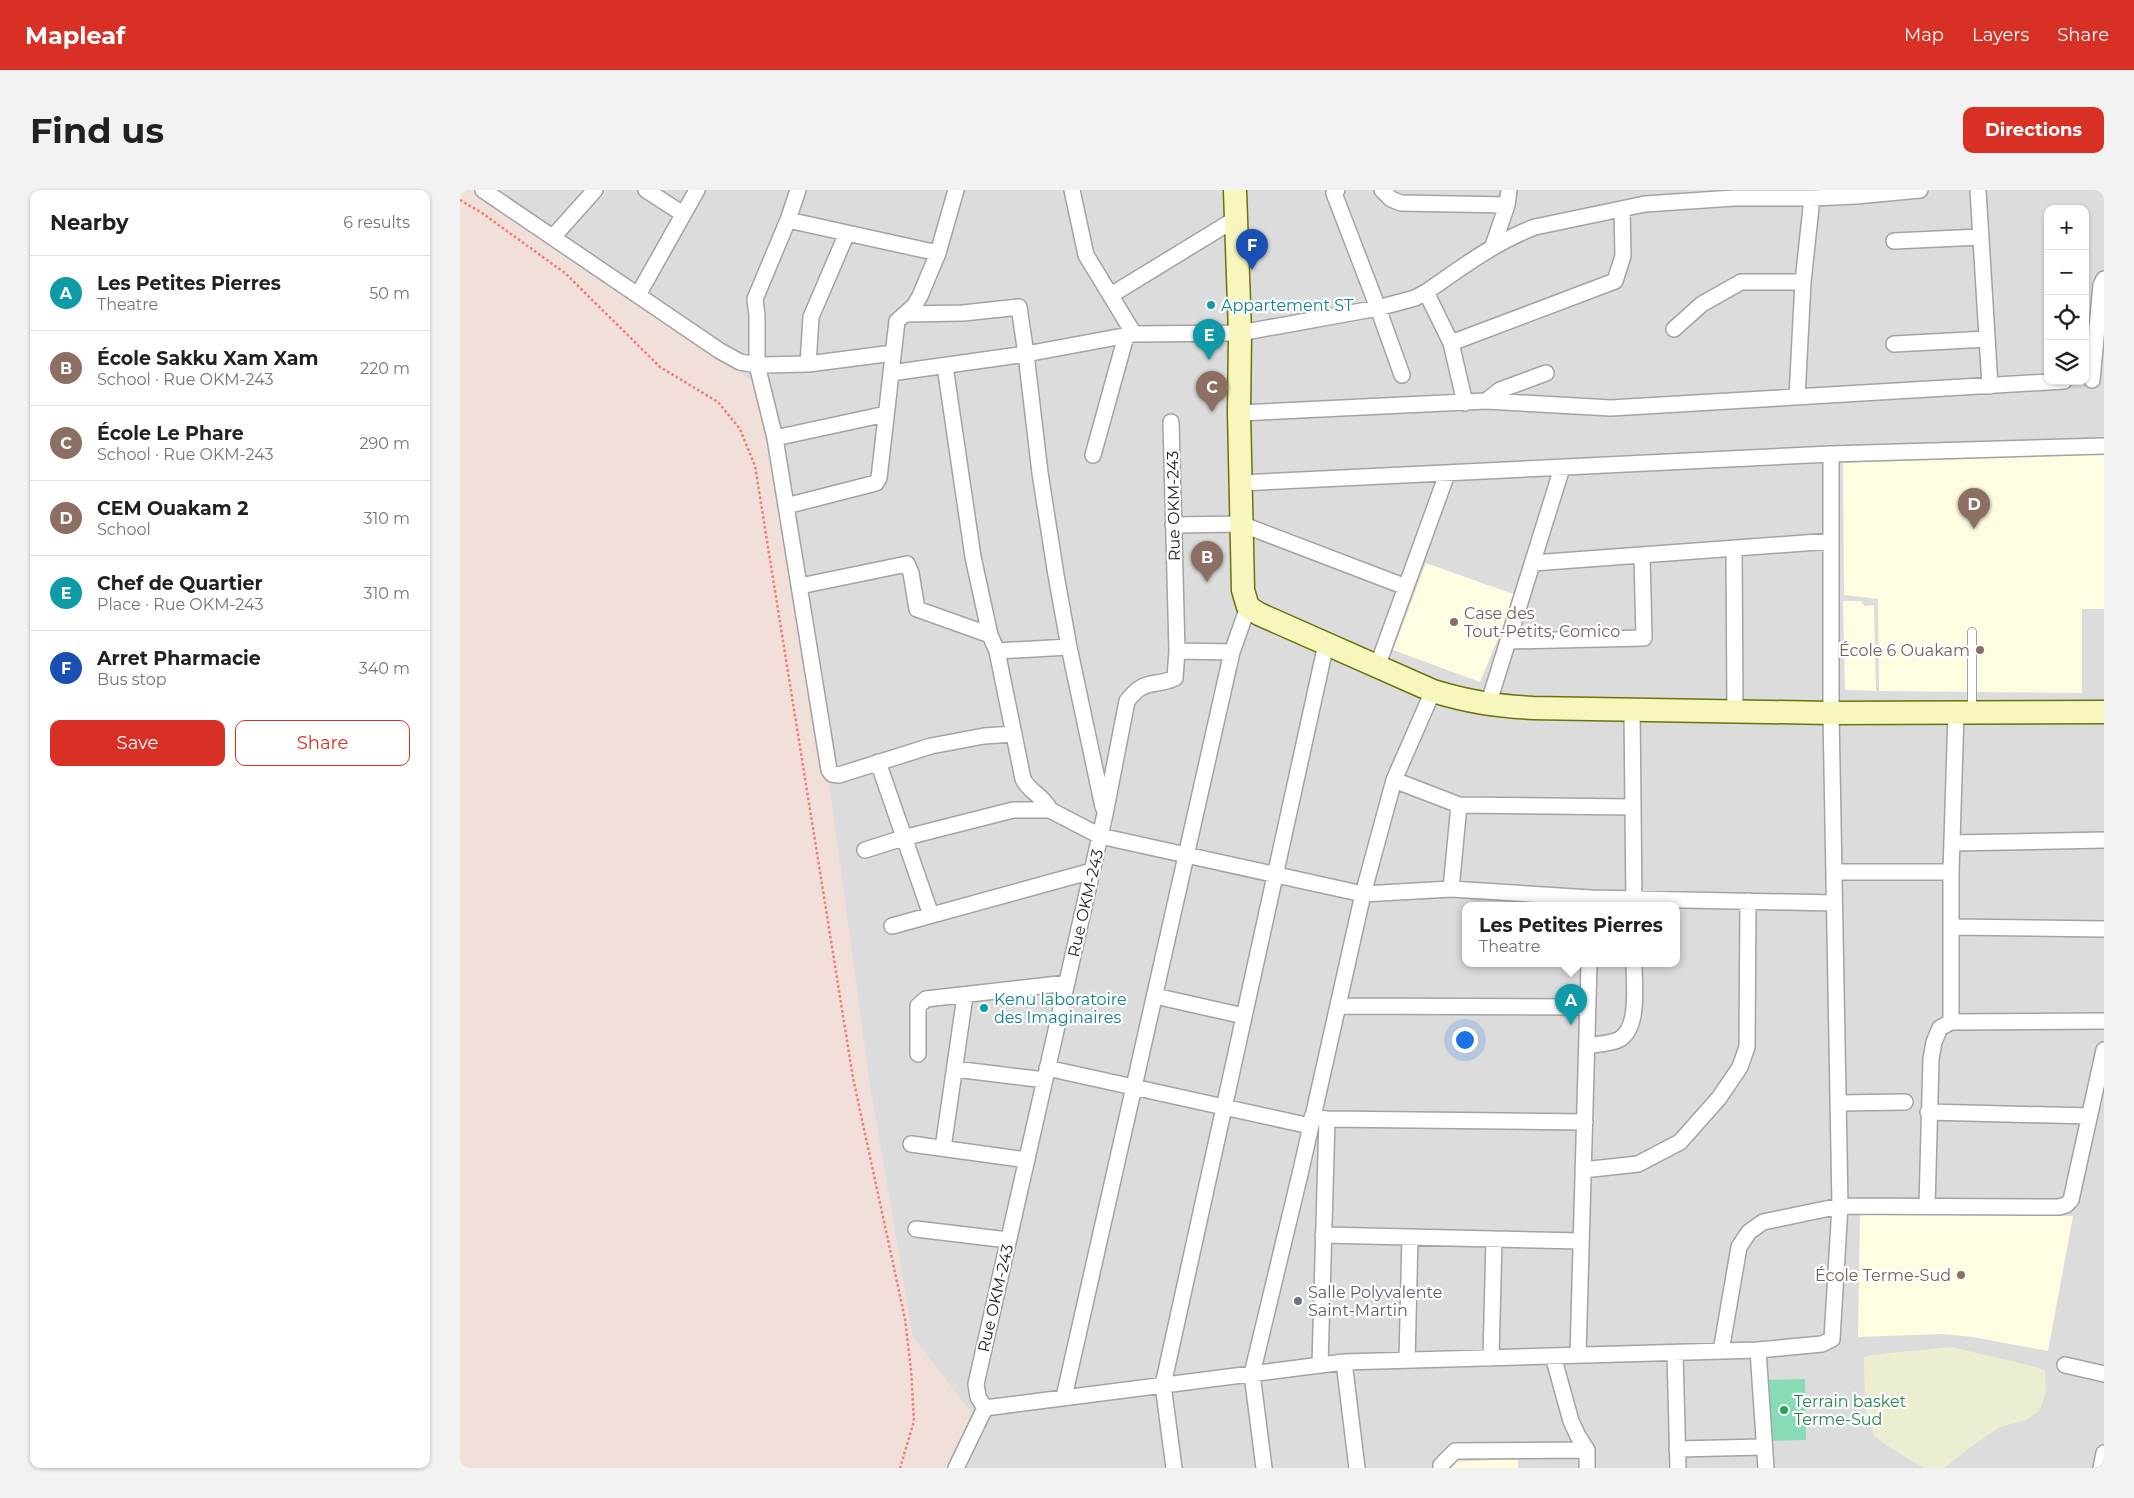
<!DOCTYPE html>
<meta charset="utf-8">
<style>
body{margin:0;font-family:Montserrat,sans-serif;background:#f2f2f2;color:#202124}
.controls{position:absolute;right:15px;top:15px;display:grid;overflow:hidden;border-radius:10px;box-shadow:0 1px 4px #0004}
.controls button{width:45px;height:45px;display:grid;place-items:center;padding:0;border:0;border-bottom:1px solid #e0e0e0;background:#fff;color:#202124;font:25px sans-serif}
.you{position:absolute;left:1004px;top:849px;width:18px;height:18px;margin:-12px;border:4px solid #fff;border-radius:50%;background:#1a73e8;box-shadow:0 0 0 8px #1a73e833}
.badge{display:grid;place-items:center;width:32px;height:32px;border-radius:50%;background:#d93025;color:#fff;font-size:16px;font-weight:700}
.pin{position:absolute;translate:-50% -41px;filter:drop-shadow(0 1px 2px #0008)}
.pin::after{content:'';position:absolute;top:26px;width:18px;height:15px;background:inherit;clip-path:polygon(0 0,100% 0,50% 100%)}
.popup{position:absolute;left:1002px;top:712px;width:218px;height:65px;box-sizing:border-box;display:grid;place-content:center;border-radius:10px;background:#fff;filter:drop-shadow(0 1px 4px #0005);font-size:16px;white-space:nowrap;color:#757577}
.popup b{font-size:19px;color:#202124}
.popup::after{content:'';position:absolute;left:50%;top:100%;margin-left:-10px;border:10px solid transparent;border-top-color:#fff}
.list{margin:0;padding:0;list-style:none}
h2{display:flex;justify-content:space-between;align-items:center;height:65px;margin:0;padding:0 20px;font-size:21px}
h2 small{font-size:16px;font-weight:400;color:#757577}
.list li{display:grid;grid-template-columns:32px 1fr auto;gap:15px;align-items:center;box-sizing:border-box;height:75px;padding:0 20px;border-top:1px solid #e0e0e0}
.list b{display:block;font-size:19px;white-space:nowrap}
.list p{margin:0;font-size:16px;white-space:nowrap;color:#757577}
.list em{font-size:16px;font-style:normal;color:#757577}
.actions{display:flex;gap:10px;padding:15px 20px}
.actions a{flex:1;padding:11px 0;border:1px solid #d93025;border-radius:10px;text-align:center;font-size:18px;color:#d93025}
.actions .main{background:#d93025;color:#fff}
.icon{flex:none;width:28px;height:28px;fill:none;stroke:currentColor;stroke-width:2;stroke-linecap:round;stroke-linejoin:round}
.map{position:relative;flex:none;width:1644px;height:1278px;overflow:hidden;border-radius:10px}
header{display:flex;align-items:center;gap:30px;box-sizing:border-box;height:70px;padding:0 25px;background:#d93025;color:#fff}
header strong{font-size:24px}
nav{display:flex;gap:28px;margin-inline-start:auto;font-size:18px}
.intro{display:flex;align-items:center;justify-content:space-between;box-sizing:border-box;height:120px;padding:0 30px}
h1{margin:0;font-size:35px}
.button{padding:12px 22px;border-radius:10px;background:#d93025;color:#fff;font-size:18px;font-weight:700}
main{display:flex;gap:30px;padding:0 30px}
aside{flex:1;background:#fff;border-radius:10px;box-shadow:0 1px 4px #0004}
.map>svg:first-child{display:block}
.residential{fill:#dddcdc;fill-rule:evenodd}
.education{fill:#fefce1}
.military{fill:#f1dfda}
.farmland{fill:#ededd2}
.pitch{fill:#88dbb7}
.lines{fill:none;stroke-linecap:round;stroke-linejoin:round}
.lane-casing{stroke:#a3a3a3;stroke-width:10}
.street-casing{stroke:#a3a3a3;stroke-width:18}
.secondary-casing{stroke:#6c730a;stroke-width:25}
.path{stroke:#f47a73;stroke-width:2.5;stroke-dasharray:2.5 2.5;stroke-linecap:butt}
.lane{stroke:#fff;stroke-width:8}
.street{stroke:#fff;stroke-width:15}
.secondary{stroke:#f7f7bd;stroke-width:22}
.culture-dot{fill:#0f9aa8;stroke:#fff;stroke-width:2}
.education-dot{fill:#8d6e63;stroke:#fff;stroke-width:2}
.worship-dot{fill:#6b7280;stroke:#fff;stroke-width:2}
.leisure-dot{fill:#2e9e5b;stroke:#fff;stroke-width:2}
.labels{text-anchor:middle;stroke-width:4.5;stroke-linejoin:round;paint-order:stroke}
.culture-label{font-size:16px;fill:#0d838f;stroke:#fff;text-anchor:start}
.street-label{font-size:16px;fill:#1f1f1f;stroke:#fff}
.education-label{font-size:16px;fill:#785e54;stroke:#fff;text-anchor:end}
.worship-label{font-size:16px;fill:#5b616d;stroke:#fff;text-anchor:start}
.leisure-label{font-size:16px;fill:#27864d;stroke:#fff;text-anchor:start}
</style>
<header>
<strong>Mapleaf</strong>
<nav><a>Map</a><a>Layers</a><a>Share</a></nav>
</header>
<div class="intro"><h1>Find us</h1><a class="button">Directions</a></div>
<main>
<aside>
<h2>Nearby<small>6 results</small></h2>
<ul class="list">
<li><span class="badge" style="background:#0f9aa8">A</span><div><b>Les Petites Pierres</b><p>Theatre</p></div><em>50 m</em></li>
<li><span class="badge" style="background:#8d6e63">B</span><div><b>École Sakku Xam Xam</b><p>School · Rue OKM-243</p></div><em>220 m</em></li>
<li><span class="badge" style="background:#8d6e63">C</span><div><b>École Le Phare</b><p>School · Rue OKM-243</p></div><em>290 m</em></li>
<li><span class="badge" style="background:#8d6e63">D</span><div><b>CEM Ouakam 2</b><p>School</p></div><em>310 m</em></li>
<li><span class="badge" style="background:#0f9aa8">E</span><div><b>Chef de Quartier</b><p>Place · Rue OKM-243</p></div><em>310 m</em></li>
<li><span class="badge" style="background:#1a4fb4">F</span><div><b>Arret Pharmacie</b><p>Bus stop</p></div><em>340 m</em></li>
</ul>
<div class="actions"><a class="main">Save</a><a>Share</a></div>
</aside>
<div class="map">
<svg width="1644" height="1278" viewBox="0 0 1644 1278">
<rect width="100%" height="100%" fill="#f0ece6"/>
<path class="residential" d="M 0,0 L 1644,0 L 1644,1278 L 0,1278 ZM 1588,19 L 1625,19 L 1625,191 L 1588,191 ZM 1006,716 L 1216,716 L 1216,774 L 1006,774 Z"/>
<path class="education" d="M 1644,264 L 1644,419 L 1622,419 L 1622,503 L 1419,501 L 1418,409 L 1384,405 L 1383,273 Z
M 966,373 L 1056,405 L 1020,492 L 933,460 Z
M 1383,411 L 1401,411 L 1405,416 L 1414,415 L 1416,501 L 1385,500 Z
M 1400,1023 L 1613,1026 L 1588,1161 L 1513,1147 L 1482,1144 L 1398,1147 Z
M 1058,1269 L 1058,1278 L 986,1278 L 986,1272 Z"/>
<path class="military" d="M 0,0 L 14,0 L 301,197 L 370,600 L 409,888 L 453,1147 L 512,1223 L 486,1278 L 0,1278 Z"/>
<path class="farmland" d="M 1491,1157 L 1576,1177 L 1585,1181 L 1586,1202 L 1580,1220 L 1566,1230 L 1540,1237 L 1515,1254 L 1484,1278 L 1464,1278 L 1429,1257 L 1414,1246 L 1405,1218 L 1404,1168 L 1411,1165 Z"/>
<path class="pitch" d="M 1345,1189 L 1346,1250 L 1304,1251 L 1303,1190 Z"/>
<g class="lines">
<g class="lane-casing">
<path id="lane" d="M 1512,442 L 1512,520"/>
</g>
<g class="street-casing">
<path id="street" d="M 23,0 L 260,161 L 280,172 L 297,175 L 348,174 L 433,163
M 186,0 L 223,24
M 338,0 L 328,30 L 295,109 L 297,125 L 297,175 L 315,248 L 369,580 L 372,584 L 379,585 L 471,556 L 524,546 L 554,544
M 612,0 L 626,65 L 674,144
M 877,0 L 874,3 L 875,6 L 918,118 L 942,185
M 922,0 L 931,9 L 941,13 L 1047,15
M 1518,0 L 1530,196
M 328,30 L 478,63
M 93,47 L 135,0
M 1434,51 L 1520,47
M 1033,56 L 1047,15 L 1049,0
M 966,102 L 991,153 L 1005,213
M 178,105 L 237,0
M 651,105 L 777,28
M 445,124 L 503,123 L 559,117 L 566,164 L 580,283 L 596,385 L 609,457 L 643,617
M 1214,139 L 1242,114 L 1281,92 L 1343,92
M 991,153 L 1155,91 L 1163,66 L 1162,19
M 1434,154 L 1527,149
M 348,174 L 351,127 L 387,43
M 431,183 L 566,164 L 674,144 L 780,143 L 918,118 L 955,108 L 966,102 C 1001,78 1035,52 1075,37 L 1185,14 L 1274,8 L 1352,8 L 1396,6 L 1460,0
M 1632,190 L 1641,95 L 1644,89
M 1337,207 L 1343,92 L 1352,8
M 1026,211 L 1040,200 L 1086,183
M 779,223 L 1026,211 L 1151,218 L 1604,191
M 315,248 L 426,224
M 633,265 L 666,146
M 780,293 L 1371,264 L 1644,256
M 326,316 L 416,293 L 419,288 L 437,131 L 454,116 L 460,106 L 478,63 L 496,0
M 713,335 L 781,334 L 946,397
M 1274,358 L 1275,521
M 1073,373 L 1371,351
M 340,396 L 447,374 L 451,383 L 457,419 L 530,445
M 1049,451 L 1184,448 L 1182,365
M 537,461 L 609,457
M 717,461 L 772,462
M 917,477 L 987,284
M 1028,515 L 1102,278
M 1172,519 L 1174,716
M 418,572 L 471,725
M 934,590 L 999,615 L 1173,617
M 590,620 L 640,646 L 903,704 L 991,699 L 1131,708 L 1374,713
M 1492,653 L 1644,650
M 405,660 L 443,648 L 553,620 L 590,620 C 584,606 569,602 563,589 L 537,461 L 530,445 L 513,367 L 485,176
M 1374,682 L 1491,682
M 991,699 L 999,615
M 432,736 L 632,681
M 1491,737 L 1644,739
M 695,806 L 784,826
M 879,816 L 1128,817
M 1491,832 L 1491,682 L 1496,523
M 1127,856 C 1137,854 1149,854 1158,850 C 1180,840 1174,794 1174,774
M 458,864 L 458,816 L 466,809 L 607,793
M 587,878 L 850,936
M 495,879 L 585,890
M 1378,913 L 1445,912
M 1468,922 L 1629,926
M 852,927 L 867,929 L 1125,932
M 451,954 L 567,970
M 483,958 L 505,806
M 1123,980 L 1178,974 L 1220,952 L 1259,908 L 1280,877 L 1287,857 L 1288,711
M 1467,1016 L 1471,869 L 1474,852 L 1480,838 L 1491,832 L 1644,831
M 456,1039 L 548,1050
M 863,1045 L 1121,1051
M 1298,1160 L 1306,1278
M 1261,1161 L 1279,1057 L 1289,1042 L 1303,1032 L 1380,1016 L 1599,1017 L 1606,1015 L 1611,1010 L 1644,860
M 1215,1163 L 1218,1278
M 1118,1165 L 1129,774
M 1093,1166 L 1111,1231 L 1118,1246 L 1127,1260 L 1127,1278
M 1031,1168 L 1034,1049
M 947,1170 L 950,1047
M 884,1172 L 897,1278
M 860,1175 L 867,929
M 1605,1175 L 1644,1184
M 604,1207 L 772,462 L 788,417
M 525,1218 L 884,1172 L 1298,1160 L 1362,1154 L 1372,1149 L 1380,1016 L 1371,523 L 1371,264
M 525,1218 L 518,1207 L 516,1194 L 645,624 L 667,511 C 686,487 692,498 715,488 L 717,461 L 711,232
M 1217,1259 L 1303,1257
M 496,1278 L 525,1218
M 714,1278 L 703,1195 L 866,454
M 804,1278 L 792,1184 L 841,980 L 903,704 L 934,590 L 973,501
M 981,1278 L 981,1275 L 995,1261 L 1127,1260
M 1641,1278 L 1644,1263"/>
</g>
<g class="secondary-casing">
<path id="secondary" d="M 775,0 L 780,143 L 779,223 L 783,400 L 788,417 L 799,424 L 973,501 C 1009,512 1036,516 1073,518 L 1371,523 L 1644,522"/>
</g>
<path class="path" d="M 0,10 L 22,23 L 105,83 L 200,177 L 258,212 L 280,239 L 295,276 L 393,888 L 445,1129 L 451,1180 L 454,1231 L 440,1278"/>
<use href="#lane" class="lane"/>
<use href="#street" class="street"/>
<use href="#secondary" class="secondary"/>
</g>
<g class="culture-dot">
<circle cx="751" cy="115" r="5"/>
<circle cx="524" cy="818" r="5"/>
</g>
<g class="education-dot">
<circle cx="994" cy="432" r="5"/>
<circle cx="1520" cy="460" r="5"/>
<circle cx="1501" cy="1085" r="5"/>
</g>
<circle class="worship-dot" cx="838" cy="1111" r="5"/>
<circle class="leisure-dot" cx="1324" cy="1220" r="5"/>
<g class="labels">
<g class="culture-label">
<text x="761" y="121">Appartement ST</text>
<text x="534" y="815">Kenu laboratoire<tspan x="534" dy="18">des Imaginaires</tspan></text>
</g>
<g class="street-label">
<text transform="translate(713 316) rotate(-91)" y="6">Rue OKM-243</text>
<text transform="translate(625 713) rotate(-77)" y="6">Rue OKM-243</text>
<text transform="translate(535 1108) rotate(-77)" y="6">Rue OKM-243</text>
</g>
<g class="education-label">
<text x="1004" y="429" text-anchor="start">Case des<tspan x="1004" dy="18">Tout-Petits, Comico</tspan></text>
<text x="1510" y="466">École 6 Ouakam</text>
<text x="1491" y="1091">École Terme-Sud</text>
</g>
<g class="worship-label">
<text x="848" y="1108">Salle Polyvalente<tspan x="848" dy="18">Saint-Martin</tspan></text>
</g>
<g class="leisure-label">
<text x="1334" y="1217">Terrain basket<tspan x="1334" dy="18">Terme-Sud</tspan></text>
</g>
</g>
</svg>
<div class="controls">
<button>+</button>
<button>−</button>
<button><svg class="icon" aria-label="locate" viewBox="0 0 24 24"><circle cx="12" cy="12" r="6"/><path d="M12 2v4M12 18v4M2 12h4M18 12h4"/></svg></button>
<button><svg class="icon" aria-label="layers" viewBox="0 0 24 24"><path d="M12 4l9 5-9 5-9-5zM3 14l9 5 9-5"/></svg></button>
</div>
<div class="you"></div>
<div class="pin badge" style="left:1111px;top:835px;background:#0f9aa8">A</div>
<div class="popup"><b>Les Petites Pierres</b>Theatre</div>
<div class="pin badge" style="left:747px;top:392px;background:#8d6e63">B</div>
<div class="pin badge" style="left:752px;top:222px;background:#8d6e63">C</div>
<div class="pin badge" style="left:1514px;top:339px;background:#8d6e63">D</div>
<div class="pin badge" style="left:749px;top:170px;background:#0f9aa8">E</div>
<div class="pin badge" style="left:792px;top:80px;background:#1a4fb4">F</div>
</div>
</main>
